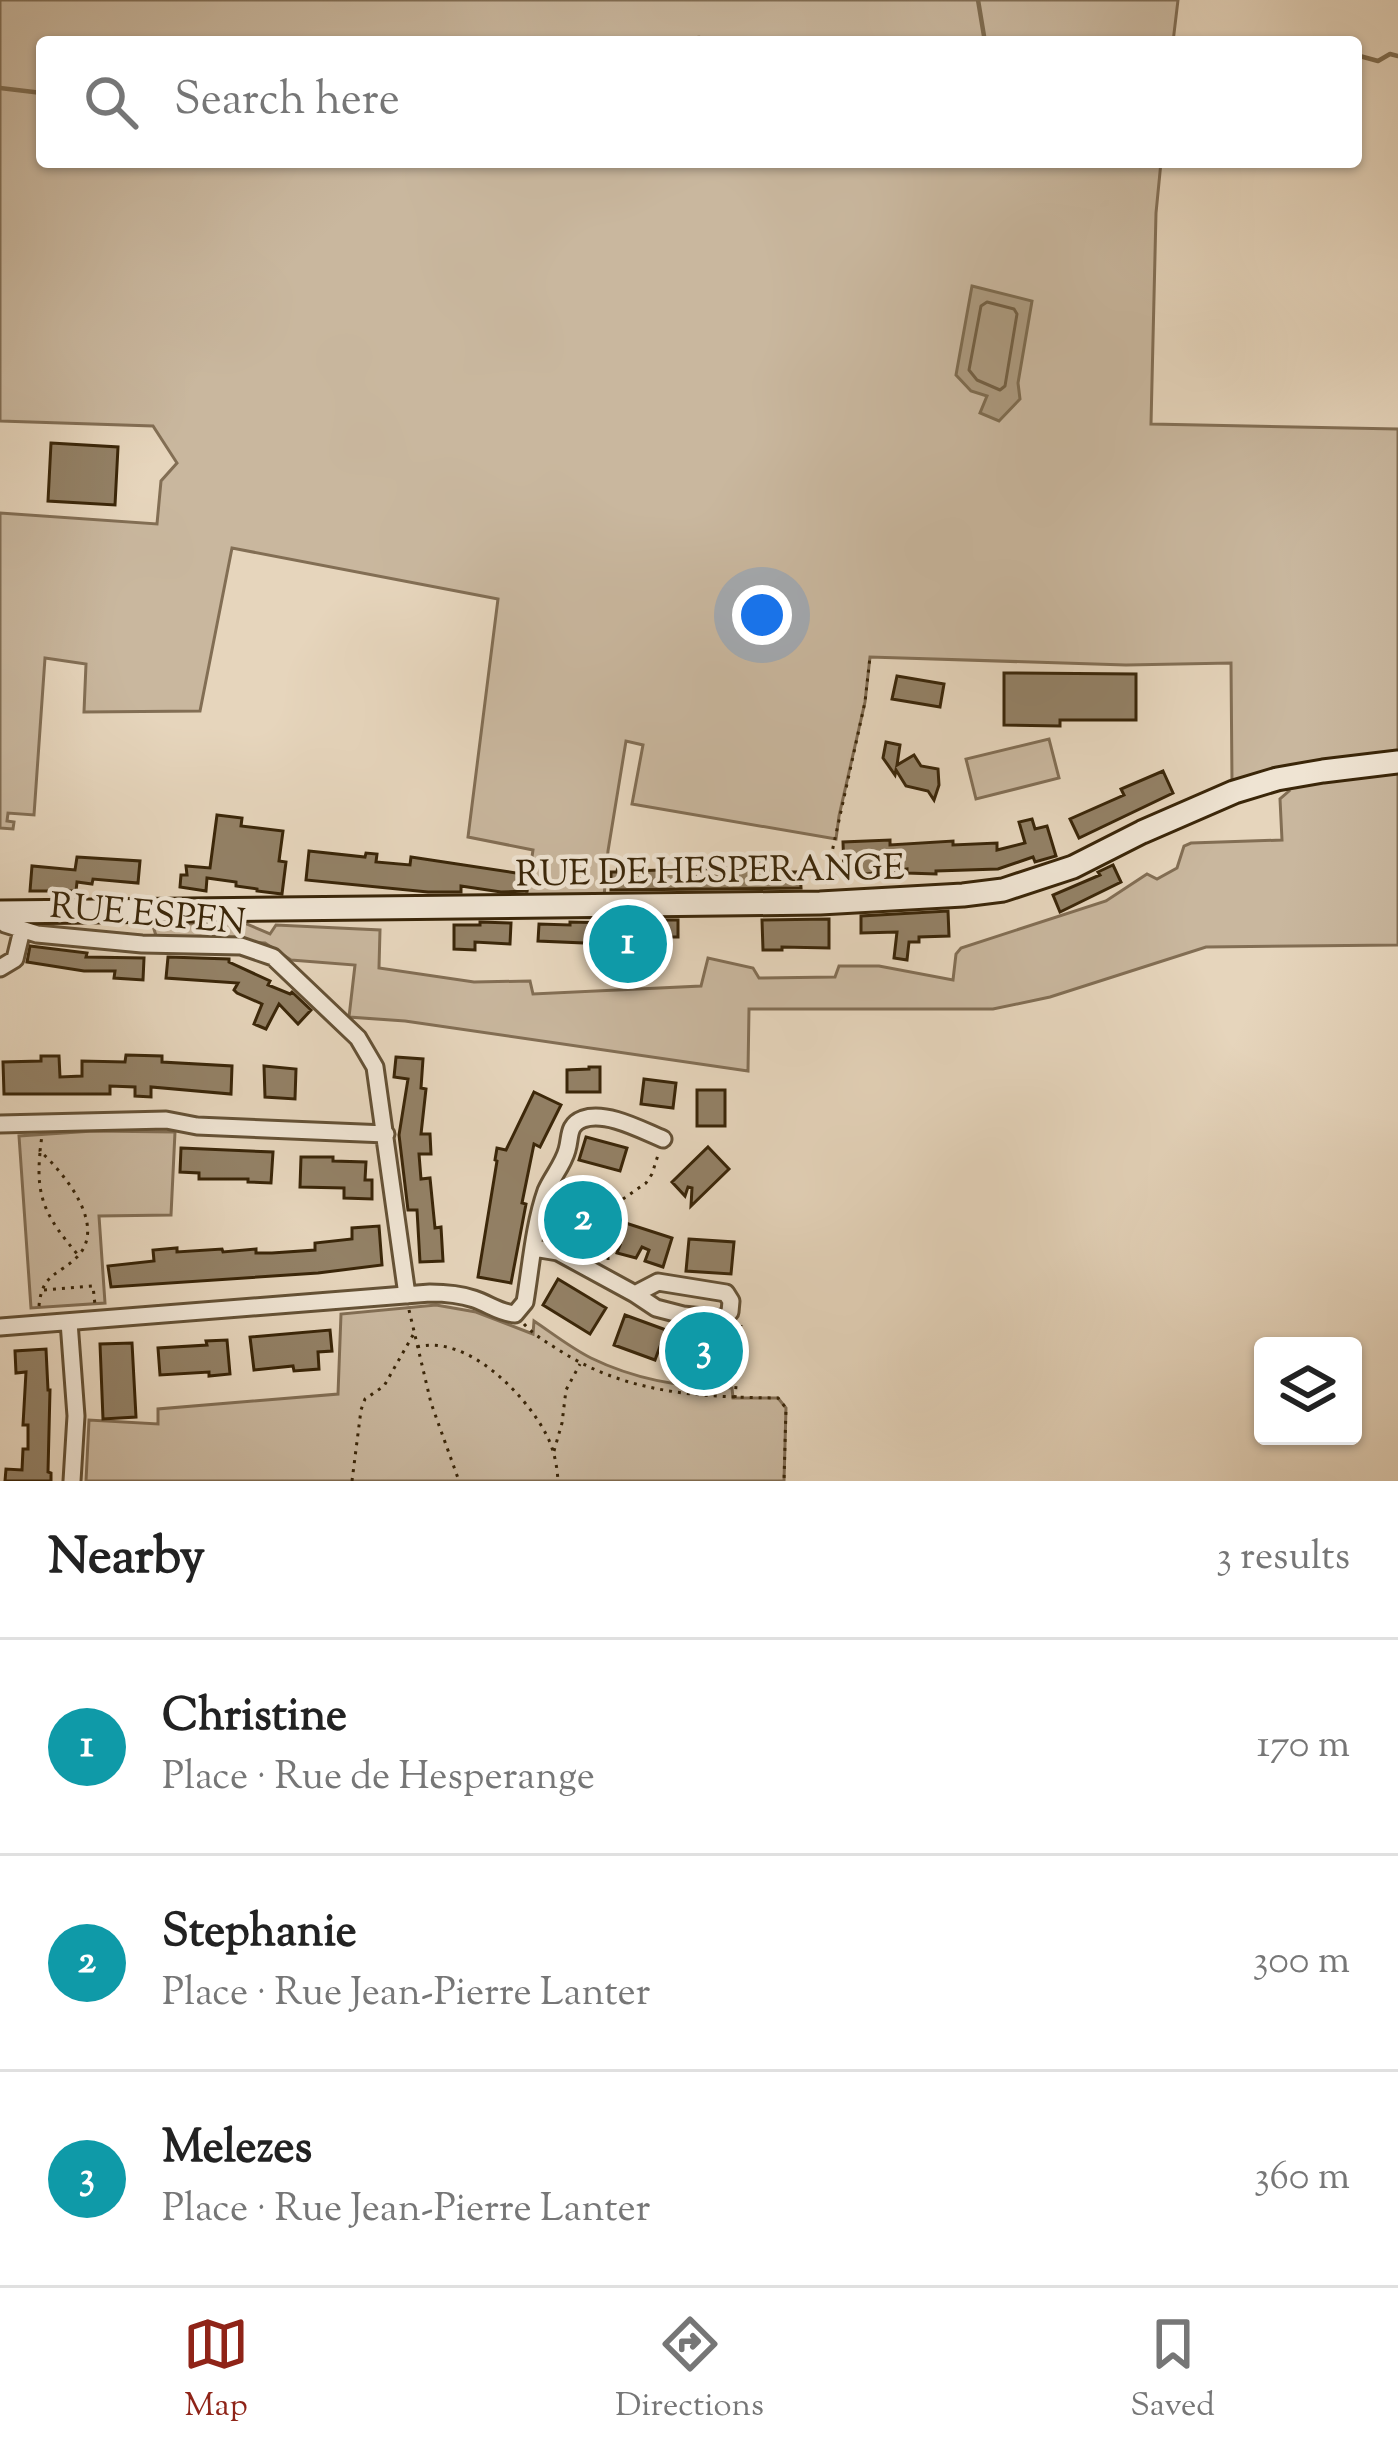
<!DOCTYPE html>
<meta charset="utf-8">
<style>
body{margin:0;font-family:"Sorts Mill Goudy",serif;background:#f6f6f6;color:#222}
.controls{position:absolute;right:36px;bottom:36px;display:grid;overflow:hidden;border-radius:12px;box-shadow:0 3px 9px #0004}
.controls button{width:108px;height:108px;display:grid;place-items:center;padding:0;border:0;border-bottom:3px solid #e0e0e0;background:#fff;color:#222;font:60px sans-serif}
.you{position:absolute;left:762px;top:615px;width:42px;height:42px;margin:-30px;border:9px solid #fff;border-radius:50%;background:#1a73e8;box-shadow:0 0 0 18px #1a73e833}
.badge{display:grid;place-items:center;width:78px;height:78px;border-radius:50%;background:#8f2418;color:#fff;font-size:39px;font-weight:700}
.pin{position:absolute;translate:-50% -50%;border:6px solid #fff;box-shadow:0 3px 12px #0006}
.list{margin:0;padding:0;list-style:none}
h2{display:flex;justify-content:space-between;align-items:center;height:156px;margin:0;padding:0 48px;font-size:51px}
h2 small{font-size:39px;font-weight:400;color:#767676}
.list li{display:grid;grid-template-columns:78px 1fr auto;gap:36px;align-items:center;box-sizing:border-box;height:216px;padding:0 48px;border-top:3px solid #e0e0e0}
.list b{display:block;font-size:45px;white-space:nowrap}
.list p{margin:0;font-size:39px;white-space:nowrap;color:#767676}
.list em{font-size:39px;font-style:normal;color:#767676}
.icon{flex:none;width:66px;height:66px;fill:none;stroke:currentColor;stroke-width:2;stroke-linecap:round;stroke-linejoin:round}
.map{position:relative;flex:none;width:1398px;height:1481px;overflow:hidden}
.search{position:absolute;background:#fff;box-shadow:0 3px 9px #0004;left:36px;right:36px;top:36px;height:132px;display:flex;align-items:center;gap:30px;box-sizing:border-box;padding:0 42px;border-radius:12px;color:#767676;font-size:45px}
.sheet{height:804px;background:#fff}
nav{display:flex;justify-content:space-around;align-items:center;box-sizing:border-box;height:168px;border-top:3px solid #e0e0e0;background:#fff;font-size:33px;color:#767676}
nav a{display:grid;justify-items:center;gap:6px}
nav .on{color:#8f2418}
.map>svg:first-child{display:block}
.green{fill:#c9b79e;stroke:#826e54;stroke-width:3}
.water{fill:#ac9a7f;stroke:#7e6c50;stroke-width:3}
.lines{fill:none;stroke-linecap:round;stroke-linejoin:round}
.shore{stroke:#736044;stroke-width:3}
.stream{stroke:#7e6c50;stroke-width:4.5}
.building{fill:#938166;stroke:#3a2609;stroke-width:3}
.minor-casing{stroke:#655236;stroke-width:21}
.secondary-casing{stroke:#3a2609;stroke-width:27}
.path{stroke:#3a2609;stroke-width:3;stroke-dasharray:3 6;stroke-linecap:butt}
.minor{stroke:#efe4d3;stroke-width:15}
.secondary{stroke:#efe4d3;stroke-width:21}
.labels{text-anchor:middle;stroke-width:9;stroke-linejoin:round;paint-order:stroke}
.street-label{font-size:36px;fill:#3a2609;stroke:#efe4d3}
</style>
<div class="map">
<svg width="1398" height="1481" viewBox="0 0 1398 1481">
<rect width="100%" height="100%" fill="#e6d5bc"/>
<filter id="stains"><feTurbulence type="fractalNoise" baseFrequency=".00167" numOctaves="4"/><feColorMatrix values="0 0 0 0 .2 0 0 0 0 .09 0 0 0 0 .02 0 0 0 .5 -.17"/></filter>
<radialGradient id="worn" r=".72"><stop offset=".6" stop-color="#630" stop-opacity="0"/><stop offset="1" stop-color="#630" stop-opacity=".3"/></radialGradient>
<path class="green" d="M 0,0 L 1178,0 L 1173,42 L 42,42 L 42,162 L 1161,162 L 1156,213 L 1151,424 L 1398,429 L 1398,945 L 1206,947 L 1050,997 L 993,1009 L 749,1009 L 748,1071 L 405,1021 L 349,1017 L 355,965 L 291,960 L 265,943 L 157,939 L 153,926 L 240,921 L 270,934 L 276,925 L 380,930 L 379,968 L 474,982 L 530,981 L 533,994 L 701,986 L 708,958 L 753,968 L 759,978 L 835,977 L 839,966 L 879,966 L 953,980 L 956,954 L 961,948 L 1106,901 L 1147,874 L 1157,879 L 1177,868 L 1184,846 L 1191,843 L 1282,840 L 1280,799 L 1289,791 L 1277,779 L 1277,768 L 1232,782 L 1231,663 L 1126,665 L 870,657 L 865,702 L 839,816 L 836,839 L 632,804 L 643,745 L 626,741 L 608,851 L 604,897 L 526,898 L 533,850 L 468,837 L 498,599 L 232,548 L 200,711 L 84,712 L 86,664 L 45,658 L 34,815 L 8,813 L 7,821 L 14,822 L 13,829 L 0,828 L 0,513 L 157,524 L 161,481 L 177,463 L 153,426 L 0,421 Z
M 1049,739 L 1059,778 L 976,799 L 966,759 Z
M 93,1131 L 175,1132 L 171,1215 L 99,1216 L 105,1303 L 31,1308 L 19,1136 Z
M 436,1305 L 476,1312 L 533,1334 L 534,1321 C 552,1333 571,1348 591,1358 C 634,1379 684,1388 732,1388 L 733,1398 L 778,1398 L 786,1408 L 784,1481 L 86,1481 L 89,1420 L 158,1424 L 158,1409 L 338,1394 L 341,1314 Z"/>
<path class="water" d="M 972,286 L 1032,301 L 1018,383 L 1020,399 L 999,421 L 980,413 L 987,396 L 971,391 L 956,375 Z"/>
<g class="lines">
<path class="shore" d="M 987,302 L 1014,309 L 1017,314 L 1005,386 L 1000,390 L 977,380 L 969,370 L 981,306 Z"/>
<path class="stream" d="M 978,0 L 985,42
M 522,42 L 634,40 L 641,42
M 665,42 L 699,38 L 714,42
M 737,42 L 763,42
M 1356,55 L 1378,61 L 1390,54 L 1398,56
M 0,88 L 42,93"/>
</g>
<path class="building" d="M 51,443 L 118,447 L 115,505 L 48,501 Z
M 1004,673 L 1136,674 L 1136,720 L 1060,720 L 1060,726 L 1004,725 Z
M 897,676 L 944,684 L 940,707 L 892,699 Z
M 886,742 L 900,745 L 897,765 L 914,755 L 921,766 L 938,769 L 939,785 L 934,800 L 928,791 L 906,786 L 896,770 L 895,775 L 883,758 Z
M 1163,771 L 1173,793 L 1079,838 L 1070,819 L 1124,795 L 1121,789 Z
M 217,815 L 242,818 L 241,826 L 283,831 L 279,861 L 286,862 L 282,894 L 257,891 L 257,889 L 236,886 L 236,882 L 207,878 L 206,891 L 180,887 L 181,875 L 187,875 L 186,866 L 210,868 Z
M 1032,819 L 1035,829 L 1047,826 L 1056,856 L 1035,862 L 1033,857 L 998,869 L 936,871 L 936,874 L 907,873 L 907,869 L 867,874 L 844,872 L 843,842 L 890,840 L 890,845 L 953,841 L 953,845 L 997,843 L 997,850 L 1025,843 L 1019,822 Z
M 309,851 L 365,857 L 366,853 L 377,854 L 376,862 L 410,865 L 411,857 L 529,875 L 527,891 L 501,892 L 461,886 L 461,892 L 428,892 L 306,880 Z
M 77,857 L 140,861 L 138,883 L 93,879 L 92,884 L 77,882 L 76,891 L 30,891 L 32,866 L 75,870 Z
M 619,859 L 634,861 L 633,871 L 752,867 L 752,862 L 768,862 L 768,872 L 800,872 L 801,888 L 611,890 L 611,872 L 617,872 Z
M 1113,865 L 1121,882 L 1060,912 L 1053,895 L 1100,875 L 1098,872 Z
M 948,911 L 949,936 L 919,937 L 919,942 L 909,942 L 907,960 L 894,958 L 897,932 L 861,933 L 861,916 Z
M 829,919 L 829,948 L 782,947 L 782,950 L 763,950 L 762,920 Z
M 650,920 L 678,920 L 678,937 L 650,937 L 650,952 L 607,951 L 607,944 L 538,941 L 539,924 L 570,925 L 570,922 L 650,924 Z
M 480,922 L 511,923 L 510,944 L 475,942 L 475,950 L 454,949 L 454,925 L 480,925 Z
M 30,946 L 87,953 L 86,957 L 144,958 L 143,980 L 114,978 L 115,971 L 84,971 L 27,962 Z
M 168,957 L 229,959 L 229,962 L 270,981 L 268,985 L 290,994 L 292,992 L 311,1010 L 298,1024 L 279,1004 L 266,1029 L 254,1024 L 262,1004 L 237,993 L 234,990 L 238,983 L 166,978 Z
M 126,1055 L 162,1056 L 162,1062 L 232,1066 L 231,1094 L 151,1087 L 151,1097 L 135,1096 L 135,1087 L 110,1086 L 110,1094 L 4,1094 L 3,1062 L 41,1061 L 41,1056 L 59,1056 L 60,1077 L 82,1076 L 82,1061 L 125,1062 Z
M 396,1057 L 423,1059 L 421,1088 L 426,1089 L 421,1134 L 430,1134 L 431,1154 L 419,1154 L 421,1179 L 430,1178 L 435,1228 L 441,1227 L 443,1261 L 420,1262 L 417,1210 L 408,1210 L 399,1135 L 408,1079 L 394,1077 Z
M 264,1066 L 296,1069 L 295,1099 L 265,1097 Z
M 589,1067 L 600,1067 L 600,1092 L 567,1092 L 567,1070 L 589,1069 Z
M 644,1079 L 676,1083 L 673,1108 L 641,1104 Z
M 697,1090 L 725,1090 L 725,1126 L 697,1126 Z
M 534,1092 L 561,1105 L 540,1147 L 534,1144 L 522,1203 L 526,1204 L 511,1283 L 478,1277 L 497,1161 L 495,1160 L 497,1148 L 506,1150 Z
M 586,1137 L 627,1148 L 620,1171 L 579,1160 Z
M 708,1147 L 729,1169 L 691,1206 L 692,1188 L 688,1187 L 685,1196 L 672,1182 Z
M 181,1148 L 273,1152 L 271,1183 L 248,1182 L 248,1179 L 199,1179 L 199,1173 L 180,1172 Z
M 301,1157 L 333,1157 L 333,1161 L 366,1162 L 365,1180 L 372,1180 L 372,1199 L 344,1198 L 344,1188 L 300,1187 Z
M 564,1200 L 608,1213 L 607,1217 L 672,1238 L 663,1267 L 645,1261 L 649,1250 L 642,1247 L 636,1258 L 617,1253 L 620,1245 L 557,1227 Z
M 379,1226 L 382,1265 L 318,1273 L 111,1287 L 108,1266 L 154,1261 L 153,1250 L 177,1248 L 177,1252 L 222,1249 L 223,1252 L 256,1249 L 256,1253 L 272,1253 L 315,1250 L 315,1243 L 352,1239 L 352,1228 Z
M 689,1239 L 734,1242 L 731,1274 L 686,1271 Z
M 558,1279 L 606,1308 L 590,1334 L 543,1305 Z
M 625,1315 L 666,1330 L 655,1360 L 614,1345 Z
M 330,1330 L 332,1351 L 318,1352 L 319,1369 L 294,1371 L 293,1366 L 254,1370 L 250,1337 Z
M 683,1335 L 727,1338 L 726,1366 L 681,1363 Z
M 227,1340 L 230,1374 L 209,1376 L 209,1372 L 160,1375 L 158,1348 L 207,1345 L 206,1341 Z
M 132,1343 L 136,1417 L 103,1419 L 100,1344 Z
M 46,1349 L 48,1390 L 50,1390 L 48,1472 L 51,1473 L 51,1481 L 5,1481 L 6,1469 L 22,1470 L 23,1449 L 28,1449 L 28,1425 L 23,1425 L 26,1372 L 16,1373 L 15,1351 Z"/>
<g class="lines">
<g class="minor-casing">
<path id="minor" d="M 0,918 L 5,924 L 37,934 L 142,944 L 241,946 L 273,957 L 358,1038 L 375,1067 L 407,1295
M 0,968 L 15,959 L 22,930
M 0,1124 L 166,1120 L 197,1126 L 386,1134
M 534,1248 L 558,1252 L 635,1294 L 656,1308 L 683,1315 L 723,1319 L 730,1312 L 731,1301 L 726,1293 L 658,1282 L 635,1294
M 69,1322 L 76,1416 L 72,1481
M 0,1327 L 430,1293 C 446,1293 459,1294 474,1299 C 489,1304 500,1313 515,1314 L 525,1302 C 531,1266 534,1225 546,1191 C 552,1177 563,1165 567,1150 C 571,1137 567,1125 583,1119 C 607,1111 641,1130 663,1139"/>
</g>
<g class="secondary-casing">
<path id="secondary" d="M 0,912 L 820,903 L 963,895 L 1003,890 L 1073,867 L 1142,832 L 1234,792 L 1277,779 L 1323,771 L 1398,762"/>
</g>
<path class="path" d="M 825,884 L 865,702 L 870,657
M 40,1153 C 35,1201 49,1220 78,1255
M 608,1260 L 608,1250 L 623,1199 L 646,1183 L 652,1174 L 658,1155
M 44,1290 L 93,1286 L 95,1305
M 39,1306 C 42,1273 58,1276 77,1257 C 108,1226 64,1173 40,1151 L 42,1135
M 409,1310 L 431,1403 L 459,1481
M 524,1324 C 535,1336 548,1343 562,1352 C 629,1394 700,1397 778,1398 L 786,1408 L 784,1481
M 417,1347 C 467,1334 525,1394 546,1434 C 554,1449 557,1465 558,1481
M 735,1398 L 741,1325
M 554,1451 L 562,1423 L 566,1390 L 580,1364
M 352,1481 L 361,1410 L 365,1399 L 384,1386 L 413,1335"/>
<use href="#minor" class="minor"/>
<use href="#secondary" class="secondary"/>
</g>
<g class="labels">
<g class="street-label">
<text transform="translate(710 869) rotate(-1)" y="13">RUE DE HESPERANGE</text>
<text transform="translate(148 912) rotate(5)" y="13">RUE ESPEN</text>
</g>
</g>
<rect width="100%" height="100%" filter="url(#stains)"/>
<rect width="100%" height="100%" fill="url(#worn)"/>
</svg>
<div class="controls">
<button><svg class="icon" aria-label="layers" viewBox="0 0 24 24"><path d="M12 4l9 5-9 5-9-5zM3 14l9 5 9-5"/></svg></button>
</div>
<div class="you"></div>
<div class="pin badge" style="left:628px;top:944px;background:#0f9aa8">1</div>
<div class="pin badge" style="left:583px;top:1220px;background:#0f9aa8">2</div>
<div class="pin badge" style="left:704px;top:1351px;background:#0f9aa8">3</div>
<div class="search"><svg class="icon" aria-label="search" viewBox="0 0 24 24"><circle cx="10" cy="10" r="6"/><path d="M15 15l6 6"/></svg>Search here</div>
</div>
<section class="sheet">
<h2>Nearby<small>3 results</small></h2>
<ul class="list">
<li><span class="badge" style="background:#0f9aa8">1</span><div><b>Christine</b><p>Place · Rue de Hesperange</p></div><em>170 m</em></li>
<li><span class="badge" style="background:#0f9aa8">2</span><div><b>Stephanie</b><p>Place · Rue Jean-Pierre Lanter</p></div><em>300 m</em></li>
<li><span class="badge" style="background:#0f9aa8">3</span><div><b>Melezes</b><p>Place · Rue Jean-Pierre Lanter</p></div><em>360 m</em></li>
</ul>
</section>
<nav>
<a class="on"><svg class="icon" aria-label="map" viewBox="0 0 24 24"><path d="M3 6l6-2 6 2 6-2v14l-6 2-6-2-6 2zM9 4v14M15 6v14"/></svg>Map</a>
<a><svg class="icon" aria-label="directions" viewBox="0 0 24 24"><path d="M12 3l9 9-9 9-9-9zM9 14v-3h6M13 9l2 2-2 2"/></svg>Directions</a>
<a><svg class="icon" aria-label="saved" viewBox="0 0 24 24"><path d="M7 4h10v16l-5-4-5 4z"/></svg>Saved</a>
</nav>
